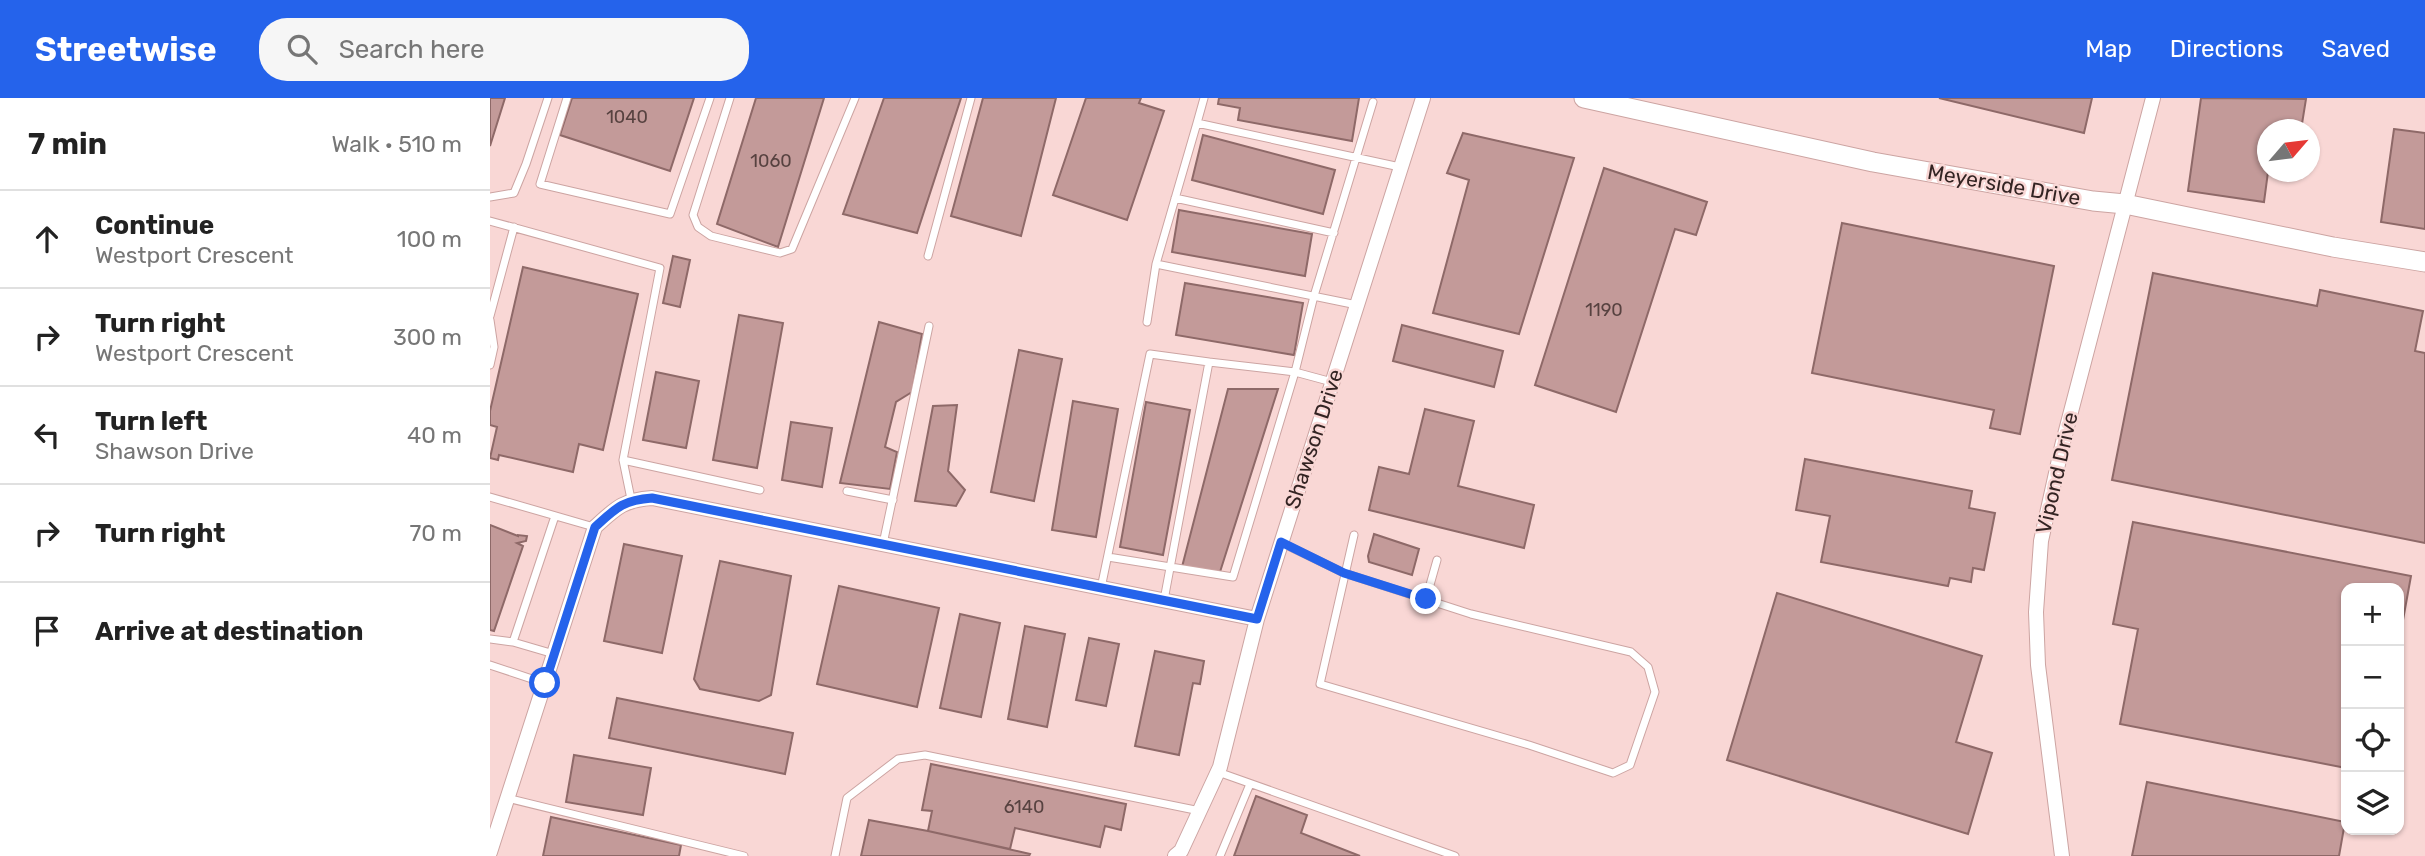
<!DOCTYPE html>
<meta charset="utf-8">
<style>
body{margin:0;font-family:Rubik,sans-serif;background:#f6f6f6;color:#222}
.controls{position:absolute;right:21px;bottom:21px;display:grid;overflow:hidden;border-radius:14px;box-shadow:0 2px 5px #0004}
.controls button{width:63px;height:63px;display:grid;place-items:center;padding:0;border:0;border-bottom:2px solid #e0e0e0;background:#fff;color:#222;font:35px sans-serif}
.compass{position:absolute;left:1767px;top:21px;width:63px;height:63px;border-radius:50%;background:#fff;box-shadow:0 2px 5px #0004;rotate:62deg}
.stop{position:absolute;width:21px;height:21px;margin:-16px;border:5px solid #2563eb;border-radius:50%;background:#fff}
.stop.end{background:#2563eb;border-color:#fff;box-shadow:0 2px 7px #0008}
.list{margin:0;padding:0;list-style:none}
h2{display:flex;justify-content:space-between;align-items:center;height:91px;margin:0;padding:0 28px;font-size:30px}
h2 small{font-size:23px;font-weight:400;color:#767676}
.list li{display:grid;grid-template-columns:46px 1fr auto;gap:21px;align-items:center;box-sizing:border-box;height:98px;padding:0 28px;border-top:2px solid #e0e0e0}
.list b{display:block;font-size:26px;white-space:nowrap}
.list p{margin:0;font-size:23px;white-space:nowrap;color:#767676}
.list em{font-size:23px;font-style:normal;color:#767676}
.icon{flex:none;width:38px;height:38px;fill:none;stroke:currentColor;stroke-width:2;stroke-linecap:round;stroke-linejoin:round}
.map{position:relative;flex:none;width:1935px;height:758px;overflow:hidden}
header{display:flex;align-items:center;gap:42px;box-sizing:border-box;height:98px;padding:0 35px;background:#2563eb;color:#fff}
header strong{font-size:33px}
nav{display:flex;gap:38px;margin-inline-start:auto;font-size:24px}
.search{width:490px;height:63px;background:#f6f6f6;display:flex;align-items:center;gap:18px;box-sizing:border-box;padding:0 24px;border-radius:28px;color:#767676;font-size:26px}
main{display:flex}
aside{flex:1;background:#fff}
.map>svg:first-child{display:block}
.building{fill:#c39a99;stroke:#8e6968;stroke-width:2}
.lines{fill:none;stroke-linecap:round;stroke-linejoin:round}
.lane-casing{stroke:#cca4a2;stroke-width:9}
.street-casing{stroke:#cca4a2;stroke-width:16}
.secondary-casing{stroke:#cca4a2;stroke-width:21}
.lane{stroke:#fff;stroke-width:7}
.street{stroke:#fff;stroke-width:14}
.secondary{stroke:#fff;stroke-width:19}
.route{stroke:#2563eb;stroke-width:9}
.labels{text-anchor:middle;stroke-width:5;stroke-linejoin:round;paint-order:stroke}
.number-label{font-size:18px;fill:#574240}
.street-label{font-size:21px;fill:#332423;stroke:#f9d7d5}
</style>
<header>
<strong>Streetwise</strong>
<div class="search"><svg class="icon" aria-label="search" viewBox="0 0 24 24"><circle cx="10" cy="10" r="6"/><path d="M15 15l6 6"/></svg>Search here</div>
<nav><a>Map</a><a>Directions</a><a>Saved</a></nav>
</header>
<main>
<aside>
<h2>7 min<small>Walk · 510 m</small></h2>
<ul class="list">
<li><svg class="icon" aria-label="ahead" viewBox="0 0 24 24"><path d="M12 20V5M6 11l6-6 6 6"/></svg><div><b>Continue</b><p>Westport Crescent</p></div><em>100 m</em></li>
<li><svg class="icon" aria-label="right" viewBox="0 0 24 24"><path d="M7 20v-9h11M14 6l5 5-5 5"/></svg><div><b>Turn right</b><p>Westport Crescent</p></div><em>300 m</em></li>
<li><svg class="icon" aria-label="left" viewBox="0 0 24 24"><path d="M17 20v-9H6M10 6l-5 5 5 5"/></svg><div><b>Turn left</b><p>Shawson Drive</p></div><em>40 m</em></li>
<li><svg class="icon" aria-label="right" viewBox="0 0 24 24"><path d="M7 20v-9h11M14 6l5 5-5 5"/></svg><div><b>Turn right</b></div><em>70 m</em></li>
<li><svg class="icon" aria-label="arrive" viewBox="0 0 24 24"><path d="M6 21V4h12l-3 4 3 4H6"/></svg><div><b>Arrive at destination</b></div></li>
</ul>
</aside>
<div class="map">
<svg width="1935" height="758" viewBox="0 0 1935 758">
<rect width="100%" height="100%" fill="#f9d7d5"/>
<path class="building" d="M 0,0 L 15,0 L 0,48 Z
M 82,0 L 204,0 L 180,73 L 70,37 Z
M 266,0 L 334,0 L 288,149 L 227,126 Z
M 394,0 L 471,0 L 427,135 L 353,116 Z
M 493,0 L 566,0 L 531,138 L 461,118 Z
M 596,0 L 651,0 L 649,5 L 674,13 L 637,122 L 563,97 Z
M 729,0 L 869,0 L 862,43 L 748,22 L 750,10 L 728,6 Z
M 1449,0 L 1602,0 L 1594,35 Z
M 1711,0 L 1816,1 L 1811,32 L 1778,32 L 1778,74 L 1774,104 L 1698,93 Z
M 1904,31 L 1935,35 L 1935,131 L 1891,124 Z
M 973,35 L 1084,60 L 1029,236 L 943,215 L 979,82 L 957,75 Z
M 713,37 L 845,72 L 833,116 L 702,82 Z
M 1114,70 L 1217,104 L 1206,137 L 1185,131 L 1126,314 L 1045,287 Z
M 689,112 L 822,136 L 815,178 L 682,154 Z
M 1352,125 L 1564,168 L 1530,336 L 1500,330 L 1504,312 L 1322,275 Z
M 183,158 L 200,162 L 190,209 L 173,205 Z
M 33,169 L 148,196 L 113,352 L 89,346 L 83,374 L 9,357 L 8,362 L 0,360 L 7,329 L 0,327 L 0,313 Z
M 1663,175 L 1827,208 L 1830,192 L 1933,213 L 1925,253 L 1935,255 L 1935,445 L 1622,382 Z
M 695,185 L 813,205 L 804,257 L 686,237 Z
M 249,217 L 293,225 L 267,370 L 223,362 Z
M 389,224 L 432,236 L 422,294 L 406,304 L 395,349 L 407,354 L 400,391 L 350,385 Z
M 912,227 L 1013,253 L 1004,289 L 903,263 Z
M 529,252 L 572,261 L 544,403 L 501,394 Z
M 166,274 L 209,283 L 196,350 L 153,342 Z
M 738,291 L 788,291 L 730,474 L 692,469 Z
M 583,303 L 628,311 L 606,439 L 562,432 Z
M 656,304 L 700,312 L 673,457 L 630,449 Z
M 467,307 L 458,373 L 475,392 L 466,408 L 425,403 L 443,308 Z
M 935,311 L 984,323 L 968,388 L 1044,407 L 1034,450 L 879,412 L 889,369 L 919,376 Z
M 301,324 L 342,330 L 332,389 L 292,382 Z
M 1315,361 L 1482,393 L 1479,410 L 1505,415 L 1494,472 L 1483,470 L 1481,484 L 1460,480 L 1458,488 L 1331,464 L 1340,418 L 1306,412 Z
M 1643,424 L 1921,478 L 1909,544 L 1909,490 L 1856,490 L 1856,670 L 1630,626 L 1648,531 L 1623,526 Z
M 0,427 L 28,438 L 28,437 L 37,438 L 36,443 L 27,445 L 33,448 L 4,533 L 0,532 Z
M 884,436 L 929,451 L 922,477 L 879,464 L 878,458 Z
M 134,446 L 192,458 L 172,555 L 114,543 Z
M 230,463 L 301,478 L 281,597 L 269,603 L 210,591 L 204,581 Z
M 349,488 L 449,510 L 427,609 L 327,586 Z
M 1287,495 L 1492,558 L 1466,644 L 1502,655 L 1478,736 L 1237,662 Z
M 470,516 L 510,525 L 491,619 L 450,610 Z
M 535,528 L 575,536 L 557,629 L 518,621 Z
M 599,540 L 629,546 L 616,608 L 586,602 Z
M 665,553 L 714,563 L 710,586 L 703,585 L 689,657 L 645,648 Z
M 127,600 L 303,635 L 295,676 L 119,640 Z
M 84,657 L 161,670 L 153,717 L 76,704 Z
M 441,666 L 636,706 L 631,732 L 615,728 L 610,749 L 525,730 L 520,751 L 438,733 L 442,713 L 432,712 Z
M 1657,684 L 1855,724 L 1849,758 L 1642,758 Z
M 766,698 L 817,717 L 811,735 L 870,758 L 744,758 Z
M 61,719 L 191,747 L 189,758 L 53,758 Z
M 379,722 L 438,733 L 540,756 L 539,758 L 371,758 Z"/>
<g class="lines">
<g class="lane-casing">
<path id="lane" d="M 77,0 L 50,86 L 180,116 L 220,0
M 240,0 L 203,117 L 208,129 L 221,138 L 290,155 L 302,151 L 365,0
M 707,25 L 714,0
M 0,99 L 24,95 L 36,66 L 58,0
M 685,100 L 844,135
M 0,123 L 170,170 L 133,362 L 141,401
M 438,158 L 481,0
M 867,207 L 666,166 L 707,25 L 910,69
M 0,218 L 24,129
M 0,222 L 4,249 L 0,267
M 657,224 L 666,166
M 842,284 L 805,274 L 824,198 L 883,4
M 133,362 L 270,392
M 357,393 L 403,402
M 0,399 L 104,429
M 792,445 L 854,475 L 981,516 L 1141,554 L 1158,569 L 1165,594 L 1140,667 L 1123,675 L 1039,647 L 830,586 L 864,437
M 393,446 L 439,228
M 618,459 L 743,479 L 805,274 L 719,264 L 680,470 L 674,502
M 611,490 L 660,256 L 719,264
M 936,501 L 947,462
M 0,541 L 23,544 L 64,556
M 23,544 L 65,418
M 0,567 L 54,585
M 728,674 L 965,758
M 17,700 L 254,758
M 345,758 L 357,700 L 408,661 L 435,657 L 710,713
M 730,758 L 760,686"/>
</g>
<g class="street-casing">
<path id="street" d="M 0,754 L 105,429 C 126,410 133,402 162,400 L 767,521
M 685,758 L 691,753 L 730,669 L 767,521 L 933,0
M 1572,758 L 1548,567 L 1546,514 L 1551,443 L 1572,348 L 1663,0"/>
</g>
<g class="secondary-casing">
<path id="secondary" d="M 1094,0 L 1383,64 L 1603,103 L 1635,106 L 1843,149 L 1935,164"/>
</g>
<use href="#lane" class="lane"/>
<use href="#street" class="street"/>
<use href="#secondary" class="secondary"/>
</g>
<g class="lines">
<path class="route" d="M 55,585 L 105,429 C 126,410 133,402 162,400 L 767,521 L 791,444 L 854,475 L 936,501"/>
</g>
<g class="labels">
<g class="number-label">
<text x="137" y="25">1040</text>
<text x="281" y="69">1060</text>
<text x="1114" y="218">1190</text>
<text x="534" y="715">6140</text>
</g>
<g class="street-label">
<text transform="translate(1514 87) rotate(10)" y="7">Meyerside Drive</text>
<text transform="translate(824 341) rotate(-72)" y="7">Shawson Drive</text>
<text transform="translate(1567 375) rotate(-77)" y="7">Vipond Drive</text>
</g>
</g>
</svg>
<div class="controls">
<button>+</button>
<button>−</button>
<button><svg class="icon" aria-label="locate" viewBox="0 0 24 24"><circle cx="12" cy="12" r="6"/><path d="M12 2v4M12 18v4M2 12h4M18 12h4"/></svg></button>
<button><svg class="icon" aria-label="layers" viewBox="0 0 24 24"><path d="M12 4l9 5-9 5-9-5zM3 14l9 5 9-5"/></svg></button>
</div>
<svg class="compass" viewBox="-18 -18 36 36"><path d="M0-13l5 13h-10z" fill="#e53935"/><path d="M0 13l5-13h-10z" fill="#767676"/></svg>
<div class="stop" style="left:55px;top:585px"></div>
<div class="stop end" style="left:936px;top:501px"></div>
</div>
</main>
